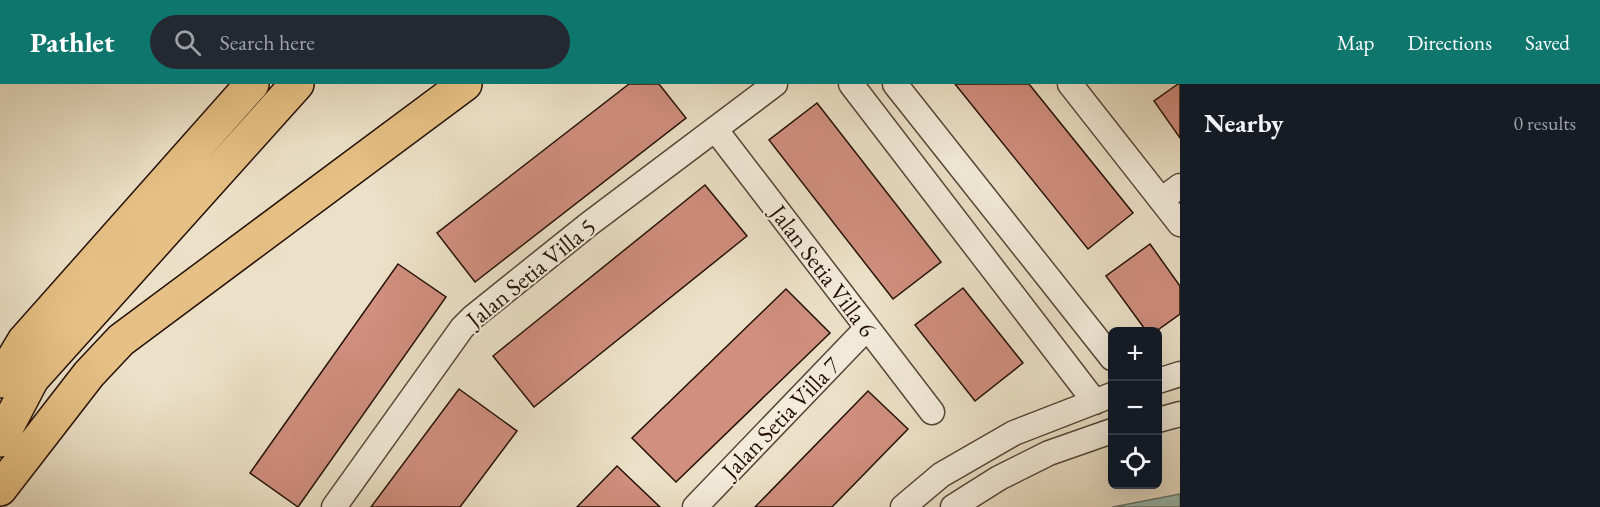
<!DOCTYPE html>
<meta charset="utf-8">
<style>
body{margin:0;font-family:"EB Garamond",serif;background:#242831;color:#f1f3f6}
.controls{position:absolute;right:18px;bottom:18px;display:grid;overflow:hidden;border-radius:9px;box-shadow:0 6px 24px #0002}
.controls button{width:54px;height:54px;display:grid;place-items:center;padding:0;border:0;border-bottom:2px solid #363941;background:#171b24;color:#f1f3f6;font:30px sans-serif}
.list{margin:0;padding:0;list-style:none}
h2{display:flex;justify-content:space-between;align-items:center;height:78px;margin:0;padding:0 24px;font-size:26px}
h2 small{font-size:20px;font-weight:400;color:#9ea1a6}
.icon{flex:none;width:33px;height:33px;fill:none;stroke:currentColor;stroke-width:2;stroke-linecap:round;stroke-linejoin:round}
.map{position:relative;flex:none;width:1180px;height:423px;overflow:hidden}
header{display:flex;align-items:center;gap:36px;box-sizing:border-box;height:84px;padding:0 30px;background:#0f766e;color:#fff}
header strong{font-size:28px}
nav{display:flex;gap:33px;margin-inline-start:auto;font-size:21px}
.search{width:420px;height:54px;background:#242831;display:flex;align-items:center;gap:15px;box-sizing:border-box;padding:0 21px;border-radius:33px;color:#9ea1a6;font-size:22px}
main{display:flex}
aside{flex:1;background:#171b24}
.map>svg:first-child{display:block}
.water{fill:#99beb3;stroke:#6a796e;stroke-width:1.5}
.building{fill:#d08f7f;stroke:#241107;stroke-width:1.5}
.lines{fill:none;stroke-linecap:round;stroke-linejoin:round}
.minor-casing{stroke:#564537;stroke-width:27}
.highway-casing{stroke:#241107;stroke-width:36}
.minor{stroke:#f3ecdb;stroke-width:24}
.highway{stroke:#e6c084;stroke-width:33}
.labels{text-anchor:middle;stroke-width:4.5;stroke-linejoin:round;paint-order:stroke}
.street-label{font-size:24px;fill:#241107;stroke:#f3ecdb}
</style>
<header>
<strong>Pathlet</strong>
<div class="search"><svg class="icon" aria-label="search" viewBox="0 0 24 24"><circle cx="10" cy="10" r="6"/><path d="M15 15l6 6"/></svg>Search here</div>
<nav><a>Map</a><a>Directions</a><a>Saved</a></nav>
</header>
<main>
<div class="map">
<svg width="1180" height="423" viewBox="0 0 1180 423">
<rect width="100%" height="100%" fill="#ece1c8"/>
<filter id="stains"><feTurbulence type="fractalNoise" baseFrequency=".00333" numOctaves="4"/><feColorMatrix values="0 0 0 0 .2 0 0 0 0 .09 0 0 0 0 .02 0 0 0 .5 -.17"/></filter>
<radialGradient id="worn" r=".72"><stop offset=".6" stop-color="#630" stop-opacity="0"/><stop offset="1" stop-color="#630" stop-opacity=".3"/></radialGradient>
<path class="water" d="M 1180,410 L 1180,423 L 1112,423 L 1113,423 Z"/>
<path class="building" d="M 629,0 L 659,0 L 686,34 L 475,198 L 437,149 Z
M 955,0 L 1029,0 L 1133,129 L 1088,165 Z
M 1178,0 L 1180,0 L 1180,54 L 1154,17 Z
M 817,19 L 941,178 L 893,215 L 769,56 Z
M 705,101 L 747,152 L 534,323 L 493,272 Z
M 1150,160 L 1180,202 L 1180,230 L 1155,248 L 1147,248 L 1106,192 Z
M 398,180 L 446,213 L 298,423 L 250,389 Z
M 963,204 L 1023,279 L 975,317 L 915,241 Z
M 786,205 L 830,249 L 676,398 L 632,354 Z
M 459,305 L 517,347 L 460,423 L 371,423 Z
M 868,307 L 908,345 L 832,423 L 755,423 Z
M 617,382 L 660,423 L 577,423 Z"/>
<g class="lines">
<g class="minor-casing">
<path id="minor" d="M 851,0 L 1095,318
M 895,0 L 1112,274
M 1070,0 L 1180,140
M 715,45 L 932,328
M 1161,116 L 1180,102
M 1158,297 L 1180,290
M 1158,336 L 1180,330
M 334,423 L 462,244 L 473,233 L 589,140 L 775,0
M 695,423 L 866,245
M 903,423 L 941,391 L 1014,349 L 1112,311
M 953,423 L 999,394 L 1049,369 L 1112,347"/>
</g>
<g class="highway-casing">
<path id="highway" d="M 0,297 L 24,257 L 252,0
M 0,356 L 32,295 L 297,0
M 0,405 L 89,290 L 121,256 L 465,0"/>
</g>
<use href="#minor" class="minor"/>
<use href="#highway" class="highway"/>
</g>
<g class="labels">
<g class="street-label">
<text transform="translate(823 187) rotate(53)" y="8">Jalan Setia Villa 6</text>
<text transform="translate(531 189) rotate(-39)" y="8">Jalan Setia Villa 5</text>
<text transform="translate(781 334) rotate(-46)" y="8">Jalan Setia Villa 7</text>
</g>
</g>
<rect width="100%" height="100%" filter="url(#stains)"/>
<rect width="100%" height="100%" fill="url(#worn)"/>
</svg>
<div class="controls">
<button>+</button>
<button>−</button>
<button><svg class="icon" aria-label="locate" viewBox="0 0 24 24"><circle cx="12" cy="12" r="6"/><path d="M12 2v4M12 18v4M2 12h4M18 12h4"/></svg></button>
</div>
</div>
<aside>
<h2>Nearby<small>0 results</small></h2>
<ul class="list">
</ul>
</aside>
</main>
